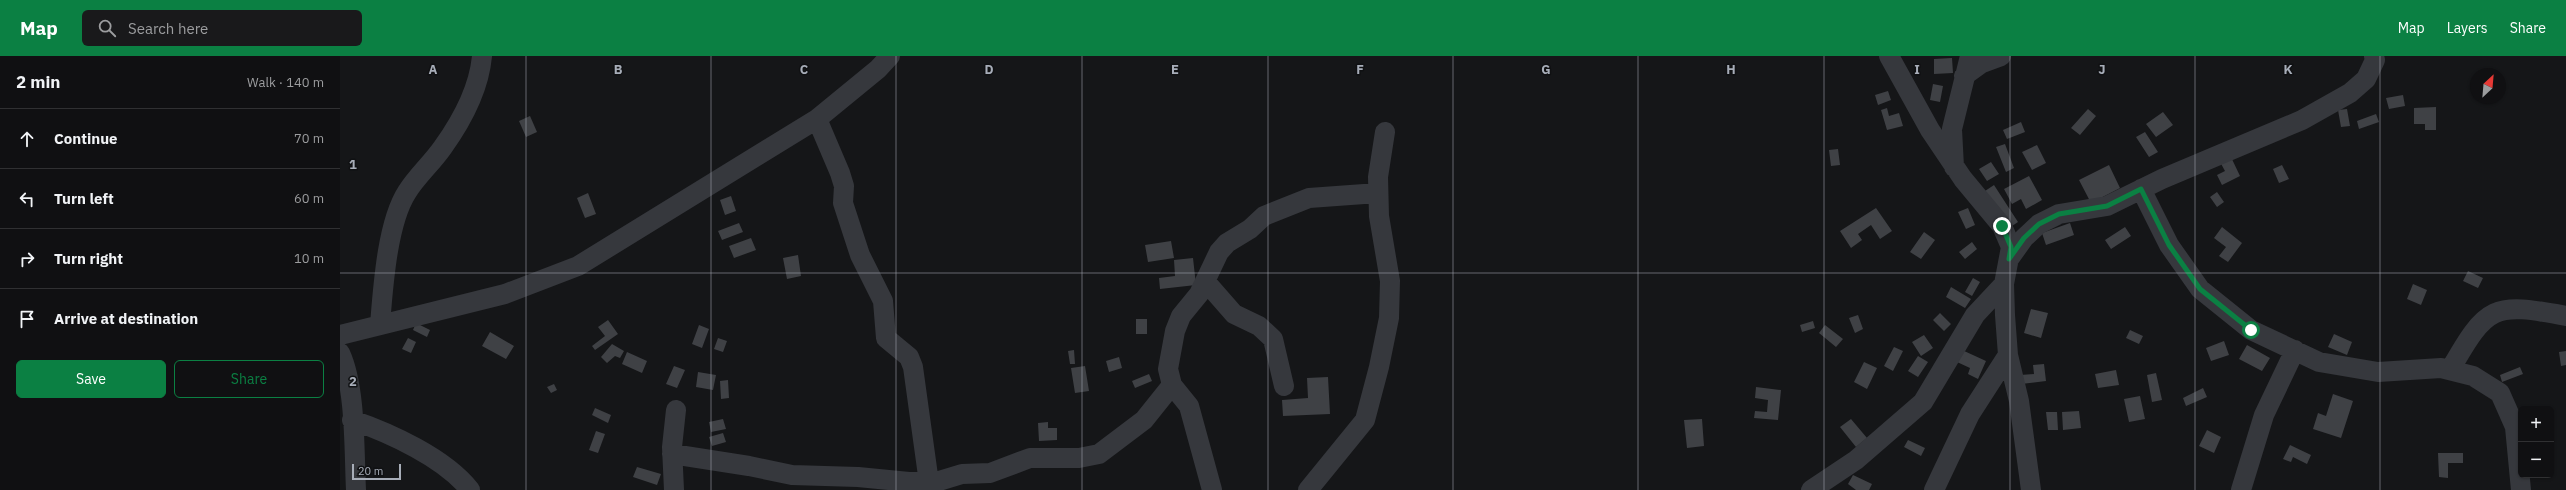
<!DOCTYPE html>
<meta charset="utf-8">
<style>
body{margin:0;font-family:"IBM Plex Sans",sans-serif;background:#19191b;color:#f1f3f6}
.controls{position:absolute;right:12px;bottom:12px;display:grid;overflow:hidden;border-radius:6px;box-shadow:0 1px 3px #0004}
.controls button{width:36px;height:36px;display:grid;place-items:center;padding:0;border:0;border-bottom:1px solid #303032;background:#101012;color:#f1f3f6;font:20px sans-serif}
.compass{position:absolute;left:2130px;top:12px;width:36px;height:36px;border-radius:50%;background:#101012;box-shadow:0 1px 3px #0004;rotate:26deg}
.scale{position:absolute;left:12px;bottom:10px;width:49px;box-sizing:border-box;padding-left:4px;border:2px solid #a7adb8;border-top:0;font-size:11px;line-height:14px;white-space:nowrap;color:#a7adb8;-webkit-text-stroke:3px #101113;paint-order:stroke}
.stop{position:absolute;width:12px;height:12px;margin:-9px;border:3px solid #0b8043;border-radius:50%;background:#fff}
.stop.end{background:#0b8043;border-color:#fff;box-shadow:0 1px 4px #0008}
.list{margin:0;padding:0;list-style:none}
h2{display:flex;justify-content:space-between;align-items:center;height:52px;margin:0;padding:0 16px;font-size:17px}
h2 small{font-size:13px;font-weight:400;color:#9c9d9f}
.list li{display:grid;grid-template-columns:26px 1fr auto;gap:12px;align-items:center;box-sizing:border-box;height:60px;padding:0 16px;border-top:1px solid #303032}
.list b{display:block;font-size:15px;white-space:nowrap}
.list em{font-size:13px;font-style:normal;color:#9c9d9f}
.actions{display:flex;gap:8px;padding:12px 16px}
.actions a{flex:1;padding:9px 0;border:1px solid #0b8043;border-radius:6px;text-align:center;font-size:14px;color:#0b8043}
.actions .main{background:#0b8043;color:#fff}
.icon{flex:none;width:22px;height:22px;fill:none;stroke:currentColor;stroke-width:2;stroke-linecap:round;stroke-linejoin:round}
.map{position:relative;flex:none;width:2226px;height:434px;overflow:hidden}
header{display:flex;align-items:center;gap:24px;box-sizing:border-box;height:56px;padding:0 20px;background:#0b8043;color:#fff}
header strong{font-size:19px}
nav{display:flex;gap:22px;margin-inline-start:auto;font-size:14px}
.search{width:280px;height:36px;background:#19191b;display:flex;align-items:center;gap:10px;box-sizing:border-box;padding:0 14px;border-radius:6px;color:#9c9d9f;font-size:15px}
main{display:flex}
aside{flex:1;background:#101012}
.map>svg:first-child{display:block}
.building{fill:#3f4145}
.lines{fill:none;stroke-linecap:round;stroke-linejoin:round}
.minor{stroke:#36383d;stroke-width:20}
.route{stroke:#0b8043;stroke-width:5}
.grid{fill:none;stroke:#a7adb8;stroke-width:1;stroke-opacity:0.55}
.grid-label{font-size:13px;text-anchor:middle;font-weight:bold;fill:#a7adb8;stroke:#101113;stroke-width:3;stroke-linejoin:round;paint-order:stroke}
</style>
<header>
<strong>Map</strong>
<div class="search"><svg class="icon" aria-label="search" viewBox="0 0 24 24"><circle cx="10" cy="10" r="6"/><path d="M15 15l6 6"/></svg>Search here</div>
<nav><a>Map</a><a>Layers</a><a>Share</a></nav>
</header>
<main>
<aside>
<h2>2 min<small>Walk · 140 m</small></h2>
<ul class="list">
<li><svg class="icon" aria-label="ahead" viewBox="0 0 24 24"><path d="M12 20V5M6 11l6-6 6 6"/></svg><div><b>Continue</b></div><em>70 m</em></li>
<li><svg class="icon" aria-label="left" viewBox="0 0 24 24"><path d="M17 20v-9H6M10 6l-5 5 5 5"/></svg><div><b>Turn left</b></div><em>60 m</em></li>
<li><svg class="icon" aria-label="right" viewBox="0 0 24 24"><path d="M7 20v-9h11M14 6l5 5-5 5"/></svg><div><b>Turn right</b></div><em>10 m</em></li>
<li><svg class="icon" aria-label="arrive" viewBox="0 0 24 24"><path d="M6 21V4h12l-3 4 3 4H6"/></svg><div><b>Arrive at destination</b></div></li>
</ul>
<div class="actions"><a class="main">Save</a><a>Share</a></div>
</aside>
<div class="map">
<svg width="2226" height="434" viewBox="0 0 2226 434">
<rect width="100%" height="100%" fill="#151618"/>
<path class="building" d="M 1612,2 L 1613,17 L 1594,18 L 1594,3 Z
M 1593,28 L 1603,30 L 1600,46 L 1590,44 Z
M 1548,35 L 1551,44 L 1538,49 L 1535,39 Z
M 2063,39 L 2065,50 L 2049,53 L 2046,42 Z
M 2096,51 L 2096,74 L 2085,74 L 2085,68 L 2074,68 L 2074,52 Z
M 1547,52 L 1549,60 L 1559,57 L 1563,70 L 1547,74 L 1541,54 Z
M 1748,53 L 1756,60 L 1740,79 L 1731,72 Z
M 2007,53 L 2010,70 L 2001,71 L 1998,54 Z
M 1823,56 L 1833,69 L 1816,81 L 1806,68 Z
M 2036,58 L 2039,66 L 2019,73 L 2017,65 Z
M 190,60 L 197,76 L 186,81 L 179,65 Z
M 1681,66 L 1685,76 L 1667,83 L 1663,74 Z
M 1805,76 L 1818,96 L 1809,101 L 1796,81 Z
M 1665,88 L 1674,112 L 1666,116 L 1656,91 Z
M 1697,89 L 1706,107 L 1692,114 L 1682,96 Z
M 1498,93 L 1500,109 L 1491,110 L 1489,94 Z
M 1890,99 L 1900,120 L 1882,129 L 1877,119 L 1885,115 L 1879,104 Z
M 1651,106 L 1659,118 L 1647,125 L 1639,113 Z
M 1769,109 L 1780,132 L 1751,147 L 1739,124 Z
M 1942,109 L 1949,123 L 1939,127 L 1933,113 Z
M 1689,120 L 1702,144 L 1686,153 L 1681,143 L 1672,148 L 1664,133 Z
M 1654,129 L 1678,166 L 1669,172 L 1645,135 Z
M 1877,136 L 1884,146 L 1877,151 L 1870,141 Z
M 248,137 L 256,158 L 245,162 L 237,142 Z
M 391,140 L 396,155 L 385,159 L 380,144 Z
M 1536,152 L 1552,175 L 1540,183 L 1531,169 L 1518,178 L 1522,184 L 1511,192 L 1500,175 Z
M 1628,152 L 1635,169 L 1626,173 L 1618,156 Z
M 399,167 L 403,176 L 382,184 L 378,175 Z
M 1730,167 L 1734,179 L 1706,189 L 1702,177 Z
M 1785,171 L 1791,180 L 1771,193 L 1765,184 Z
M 1882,171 L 1902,187 L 1888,206 L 1879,200 L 1886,191 L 1874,182 Z
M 1584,176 L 1595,184 L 1581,203 L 1570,196 Z
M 411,182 L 416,194 L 394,202 L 389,190 Z
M 831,185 L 834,202 L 808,206 L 805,189 Z
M 1632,186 L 1637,193 L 1625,203 L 1619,196 Z
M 458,199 L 461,220 L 447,223 L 443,202 Z
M 853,202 L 856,229 L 820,233 L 819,222 L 835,220 L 834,204 Z
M 2128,215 L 2143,222 L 2138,232 L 2123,225 Z
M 1633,222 L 1640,226 L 1632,240 L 1625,236 Z
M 2073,228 L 2087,234 L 2081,249 L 2067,243 Z
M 1611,231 L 1631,243 L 1625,252 L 1606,241 Z
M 1691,253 L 1708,257 L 1701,282 L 1684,277 Z
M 1600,257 L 1611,268 L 1604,275 L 1593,264 Z
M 1518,259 L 1523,273 L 1515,277 L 1509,262 Z
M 796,263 L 807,263 L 807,278 L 796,278 Z
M 268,264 L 278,278 L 255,294 L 252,290 L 265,280 L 258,271 Z
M 1473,265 L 1475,272 L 1462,276 L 1460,269 Z
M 76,267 L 90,274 L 87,281 L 73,274 Z
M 359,269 L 369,273 L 362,292 L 352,288 Z
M 1485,269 L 1503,283 L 1496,291 L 1479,277 Z
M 1790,274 L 1803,280 L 1799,288 L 1786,282 Z
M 150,276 L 174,290 L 166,303 L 142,290 Z
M 1994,278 L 2012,286 L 2007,299 L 1988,291 Z
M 1584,279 L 1593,292 L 1581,300 L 1572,286 Z
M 68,282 L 76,286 L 71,297 L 62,293 Z
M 378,282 L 387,285 L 383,296 L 374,293 Z
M 1884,285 L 1889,299 L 1871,305 L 1866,292 Z
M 272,288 L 284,295 L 280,302 L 275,300 L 267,307 L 261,301 Z
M 1907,289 L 1930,302 L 1922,315 L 1899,303 Z
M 1554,291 L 1563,295 L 1553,315 L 1544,310 Z
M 734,294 L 735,308 L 730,308 L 728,295 Z
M 1622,294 L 1646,305 L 1638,323 L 1628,318 L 1630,312 L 1617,306 Z
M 2226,295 L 2226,309 L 2221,310 L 2219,296 Z
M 287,296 L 307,305 L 302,317 L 282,308 Z
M 1578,300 L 1588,306 L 1578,321 L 1568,315 Z
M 779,301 L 782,312 L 769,316 L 766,305 Z
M 1524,306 L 1537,312 L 1527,333 L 1514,326 Z
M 1704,308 L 1706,325 L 1681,328 L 1680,319 L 1694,318 L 1693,309 Z
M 334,310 L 345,314 L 337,332 L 326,328 Z
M 745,310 L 749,335 L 735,337 L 731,312 Z
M 2180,311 L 2183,318 L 2162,326 L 2160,319 Z
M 1776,314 L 1779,329 L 1758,332 L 1755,318 Z
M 358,316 L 376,319 L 373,334 L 356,331 Z
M 1816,317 L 1822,344 L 1812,346 L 1807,319 Z
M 809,318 L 812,325 L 795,332 L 792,325 Z
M 988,321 L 990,358 L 943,360 L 942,344 L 968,342 L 967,322 Z
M 388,324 L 389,342 L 381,343 L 380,325 Z
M 214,328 L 217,334 L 211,337 L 207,331 Z
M 1416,331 L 1441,334 L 1438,364 L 1414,362 L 1415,355 L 1427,356 L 1428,344 L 1415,342 Z
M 1863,332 L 1867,341 L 1846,350 L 1843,342 Z
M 1993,338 L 2013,345 L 2001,382 L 1973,373 L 1978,357 L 1986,360 Z
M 1800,340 L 1805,363 L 1789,366 L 1784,343 Z
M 255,352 L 271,359 L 268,367 L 252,359 Z
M 1739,355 L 1741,372 L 1723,374 L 1722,356 Z
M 1706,356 L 1717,356 L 1718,374 L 1708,374 Z
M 383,363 L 386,373 L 371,376 L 369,366 Z
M 1362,363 L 1364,390 L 1347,392 L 1344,364 Z
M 1511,363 L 1527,382 L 1516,391 L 1500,371 Z
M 708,366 L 708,372 L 717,372 L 717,384 L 699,385 L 698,367 Z
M 1867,374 L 1881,381 L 1874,397 L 1859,390 Z
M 256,375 L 265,378 L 258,397 L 249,394 Z
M 383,377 L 386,386 L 372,390 L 369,381 Z
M 1568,384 L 1585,392 L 1581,400 L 1564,391 Z
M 1950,389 L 1971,399 L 1967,408 L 1953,401 L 1951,406 L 1943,403 Z
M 2098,397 L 2123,397 L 2123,407 L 2108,407 L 2108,422 L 2099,421 Z
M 297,411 L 321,418 L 317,429 L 293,421 Z
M 1513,419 L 1532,428 L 1529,434 L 1516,434 L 1508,428 Z"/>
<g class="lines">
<path class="minor" d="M 1549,0 L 1590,74 L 1623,123 L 1662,170 L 1671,191 L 1664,228 L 1665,259 L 1668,299 L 1679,345 L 1691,434
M 1624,20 L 1642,7 L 1661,0
M 477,63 L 500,117 L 504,130 L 503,147 L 520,199 L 543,245 L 546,282 L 569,301 L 573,311 L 590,434
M 1614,111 L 1612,73 L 1630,0
M 1801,133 L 1829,189 L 1860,233 L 1911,274 L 1979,306 L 2038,316 L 2101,312 L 2133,320 L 2160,337 L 2175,371 L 2181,434
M 1669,203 L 1684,182 L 1699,168 L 1719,158 L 1767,150 L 1822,123 L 1962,64 L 2010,37 L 2026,23 L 2035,4 L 2034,0
M 866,226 L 894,258 L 919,270 L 933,283 L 944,330
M 40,269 C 43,232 47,167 67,136 C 77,120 92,107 103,91 C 123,63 139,33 142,0
M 0,279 L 165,238 L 238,210 L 477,63 L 538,13 L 550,0
M 0,297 C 16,331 14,395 16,434
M 2110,314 C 2147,249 2153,246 2226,260
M 12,364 C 50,377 105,402 130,434
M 332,398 L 409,410 L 452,419 L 518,421 L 569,426 L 588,424
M 589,428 L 622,418 L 650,417 L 690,402 L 739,402 L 759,398 L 804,364 L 832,329
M 334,434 L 332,391 L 336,354
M 872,434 L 849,350 L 832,329 L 828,313 L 835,275 L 841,260 L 859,238 L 879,196 L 887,187 L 910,173 L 924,160 L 969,142 L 1038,137
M 968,434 L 1025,364 L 1039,311 L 1049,262 L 1050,225 L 1039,160 L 1038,121 L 1045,76
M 1471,434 L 1516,404 L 1583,346 L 1635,259 L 1664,228
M 1594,434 L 1630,358 L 1668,299
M 1901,434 L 1924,359 L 1955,294"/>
</g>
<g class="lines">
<path class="route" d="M 1662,170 L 1671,191 L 1669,203 L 1684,182 L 1699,168 L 1719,158 L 1767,150 L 1801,133 L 1829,189 L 1860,233 L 1911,274"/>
</g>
<path class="grid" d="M 186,0 L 186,434M 371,0 L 371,434M 556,0 L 556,434M 742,0 L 742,434M 928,0 L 928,434M 1113,0 L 1113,434M 1298,0 L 1298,434M 1484,0 L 1484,434M 1670,0 L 1670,434M 1855,0 L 1855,434M 2040,0 L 2040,434M 0,217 L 2226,217"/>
<g class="grid-label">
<text x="93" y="18">A</text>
<text x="278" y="18">B</text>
<text x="464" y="18">C</text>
<text x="649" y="18">D</text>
<text x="835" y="18">E</text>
<text x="1020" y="18">F</text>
<text x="1206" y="18">G</text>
<text x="1391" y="18">H</text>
<text x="1577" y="18">I</text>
<text x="1762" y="18">J</text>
<text x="1948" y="18">K</text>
<text x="13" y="113">1</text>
<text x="13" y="330">2</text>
</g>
</svg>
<div class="controls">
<button>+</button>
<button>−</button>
</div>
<svg class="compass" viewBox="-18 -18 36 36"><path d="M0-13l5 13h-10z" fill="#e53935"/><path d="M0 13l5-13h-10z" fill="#9c9d9f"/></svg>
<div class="scale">20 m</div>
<div class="stop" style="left:1911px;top:274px"></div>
<div class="stop end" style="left:1662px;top:170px"></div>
</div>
</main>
